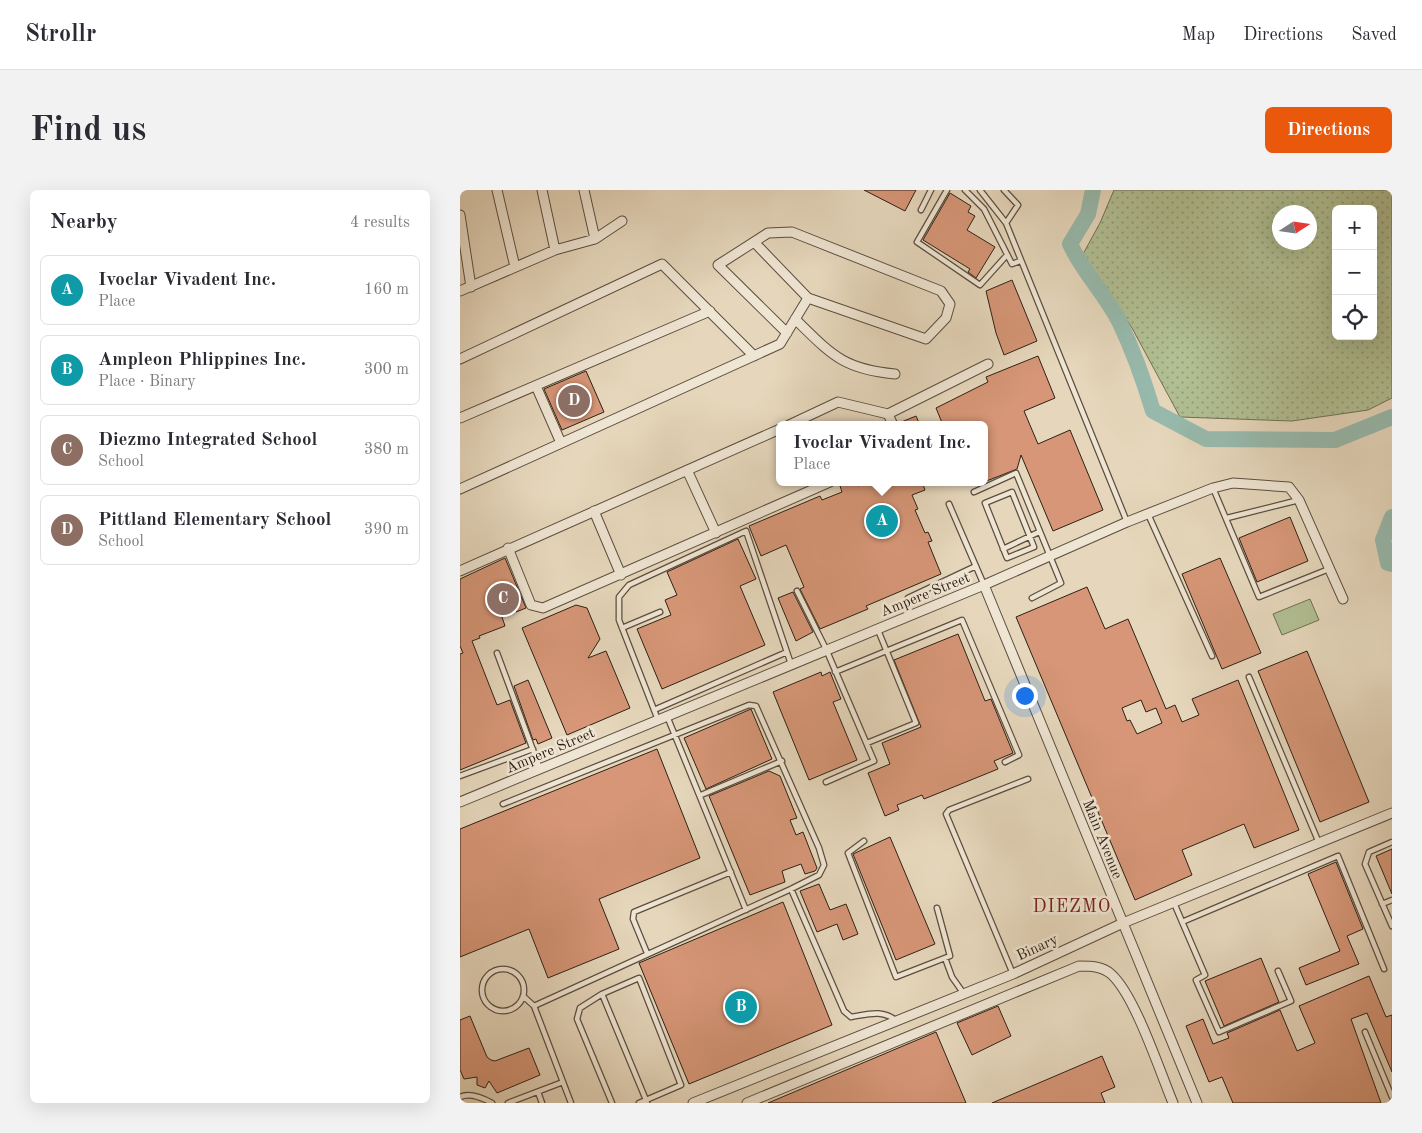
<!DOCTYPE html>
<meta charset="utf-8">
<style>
body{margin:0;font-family:"Old Standard TT",serif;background:#f2f2f3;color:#2b2b33}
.controls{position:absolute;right:15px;top:15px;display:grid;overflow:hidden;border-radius:8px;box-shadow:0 5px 20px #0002}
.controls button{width:45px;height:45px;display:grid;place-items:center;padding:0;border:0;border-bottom:1px solid #e1e1e2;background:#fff;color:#2b2b33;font:25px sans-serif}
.compass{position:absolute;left:812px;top:15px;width:45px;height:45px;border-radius:50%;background:#fff;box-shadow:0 5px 20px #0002;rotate:78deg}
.you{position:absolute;left:564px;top:505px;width:18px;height:18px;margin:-12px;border:4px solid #fff;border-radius:50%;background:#1a73e8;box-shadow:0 0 0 8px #1a73e833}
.badge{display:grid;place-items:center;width:32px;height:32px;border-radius:50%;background:#ea580c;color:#fff;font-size:16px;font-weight:700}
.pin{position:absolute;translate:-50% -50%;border:2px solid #fff;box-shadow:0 1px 5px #0006}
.popup{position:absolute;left:316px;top:231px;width:212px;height:65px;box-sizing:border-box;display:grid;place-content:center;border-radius:8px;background:#fff;filter:drop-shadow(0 1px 4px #0005);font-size:16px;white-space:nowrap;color:#7c7c81}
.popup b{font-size:19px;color:#2b2b33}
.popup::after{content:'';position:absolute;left:50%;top:100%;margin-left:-10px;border:10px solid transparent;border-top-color:#fff}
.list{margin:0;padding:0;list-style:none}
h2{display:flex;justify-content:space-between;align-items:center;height:65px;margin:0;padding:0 20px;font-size:21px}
h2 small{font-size:16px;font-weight:400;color:#7c7c81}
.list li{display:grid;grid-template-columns:32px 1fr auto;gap:15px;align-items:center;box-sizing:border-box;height:70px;margin:0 10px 10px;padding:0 10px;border:1px solid #e1e1e2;border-radius:8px}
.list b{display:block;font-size:19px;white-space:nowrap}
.list p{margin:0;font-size:16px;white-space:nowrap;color:#7c7c81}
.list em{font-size:16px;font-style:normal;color:#7c7c81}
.icon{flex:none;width:28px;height:28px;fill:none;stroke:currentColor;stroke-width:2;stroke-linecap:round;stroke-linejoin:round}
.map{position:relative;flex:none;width:932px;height:913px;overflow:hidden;border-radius:8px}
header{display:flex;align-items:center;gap:30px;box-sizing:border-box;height:70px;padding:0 25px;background:#fff;border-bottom:1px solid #e1e1e2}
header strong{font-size:24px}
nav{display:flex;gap:28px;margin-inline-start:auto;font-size:18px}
.intro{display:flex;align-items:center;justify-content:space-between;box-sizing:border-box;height:120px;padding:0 30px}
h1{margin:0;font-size:35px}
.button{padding:12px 22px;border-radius:8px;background:#ea580c;color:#fff;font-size:18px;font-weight:700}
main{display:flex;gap:30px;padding:0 30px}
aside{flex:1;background:#fff;border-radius:8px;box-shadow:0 5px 20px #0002}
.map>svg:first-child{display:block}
.green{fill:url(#green-dots);stroke:#6f7054;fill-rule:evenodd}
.pitch{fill:#b1bf93;stroke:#6f7054}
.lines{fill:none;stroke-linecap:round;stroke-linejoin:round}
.river{stroke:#97baad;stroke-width:16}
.building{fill:#d69677;stroke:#2d2015;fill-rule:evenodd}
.lane-casing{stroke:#5b4e3f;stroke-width:7}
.street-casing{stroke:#5b4e3f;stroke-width:11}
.lane{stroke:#efe5d3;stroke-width:4.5}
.street{stroke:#efe5d3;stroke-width:9}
.labels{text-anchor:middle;stroke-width:5;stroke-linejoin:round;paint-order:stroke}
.street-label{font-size:15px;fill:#2d2015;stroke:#efe5d3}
.quarter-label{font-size:18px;letter-spacing:1px;fill:#7a1f14;stroke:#efe5d3}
</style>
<header>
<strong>Strollr</strong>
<nav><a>Map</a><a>Directions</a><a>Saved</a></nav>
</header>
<div class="intro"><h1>Find us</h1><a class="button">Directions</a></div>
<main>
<aside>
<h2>Nearby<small>4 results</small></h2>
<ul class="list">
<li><span class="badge" style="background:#0f9aa8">A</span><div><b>Ivoclar Vivadent Inc.</b><p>Place</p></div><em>160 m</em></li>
<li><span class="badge" style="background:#0f9aa8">B</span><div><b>Ampleon Phlippines Inc.</b><p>Place · Binary</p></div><em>300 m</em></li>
<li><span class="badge" style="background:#8d6e63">C</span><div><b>Diezmo Integrated School</b><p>School</p></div><em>380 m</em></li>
<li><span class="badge" style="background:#8d6e63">D</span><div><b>Pittland Elementary School</b><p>School</p></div><em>390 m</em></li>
</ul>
</aside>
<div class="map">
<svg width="932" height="913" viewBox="0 0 932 913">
<defs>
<pattern id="green-dots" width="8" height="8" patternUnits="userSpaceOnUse" patternTransform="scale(1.25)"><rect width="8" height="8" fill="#b1bf93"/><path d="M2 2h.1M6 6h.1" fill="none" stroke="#909b77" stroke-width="1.8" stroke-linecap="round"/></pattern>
</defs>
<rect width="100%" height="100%" fill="#e6d7bc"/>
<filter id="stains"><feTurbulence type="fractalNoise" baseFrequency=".004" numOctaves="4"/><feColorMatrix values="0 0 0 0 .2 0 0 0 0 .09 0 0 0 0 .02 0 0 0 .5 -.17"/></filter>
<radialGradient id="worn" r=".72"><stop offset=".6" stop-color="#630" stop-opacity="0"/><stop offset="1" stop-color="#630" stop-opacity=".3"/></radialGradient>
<path class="green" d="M 654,0 L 932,0 L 932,208 L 908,220 L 832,231 L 720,227 L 672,138 L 623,64 L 640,33 ZM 876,19 L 913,19 L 913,146 L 876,146 ZM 819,22 L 849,22 L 849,52 L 819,52 Z"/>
<path class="pitch" d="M 850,409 L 859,430 L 822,445 L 813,424 Z"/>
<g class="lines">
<path class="river" d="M 633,0 L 628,24 L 610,54 C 623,82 645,104 659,131 C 673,160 684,191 693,221 L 746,249 L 875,250 L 932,227
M 932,327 L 923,350 L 928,373 L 932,374"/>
</g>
<path class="building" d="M 404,0 L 456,0 L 445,21 Z
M 490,3 L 511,16 L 508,22 L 515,26 L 507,40 L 535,57 L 516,88 L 508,82 L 510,79 L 463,50 Z
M 552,90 L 577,151 L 544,165 L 536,143 L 526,101 Z
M 578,166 L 595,208 L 564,221 L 578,254 L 610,240 L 643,320 L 593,341 L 561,265 L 557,279 L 524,292 L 524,235 L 483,235 L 476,218 L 528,192 L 526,187 Z
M 126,181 L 144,222 L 102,240 L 84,199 Z
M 456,226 L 460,235 L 439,235 L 439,233 Z
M 389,292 L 396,292 L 398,296 L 406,292 L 462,292 L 465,300 L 452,305 L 458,319 L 455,320 L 465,343 L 468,342 L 472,351 L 468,352 L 481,384 L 406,416 L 408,419 L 360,439 L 340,399 L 344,397 L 326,355 L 301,366 L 289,336 L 360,306 L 362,310 L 382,302 L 380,296 Z
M 830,327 L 848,371 L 797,392 L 779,348 Z
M 278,349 L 296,389 L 280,396 L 305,455 L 202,499 L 177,439 L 211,425 L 205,410 L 217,405 L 207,382 Z
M 45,368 L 66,418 L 56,422 L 54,416 L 40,421 L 45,436 L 19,446 L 20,448 L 12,451 L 37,515 L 50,510 L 66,553 L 0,580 L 0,464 L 3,463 L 0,456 L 0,389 Z
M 760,368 L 801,463 L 762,479 L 722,384 Z
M 627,397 L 645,439 L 668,429 L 706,519 L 715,515 L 722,532 L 739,525 L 732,509 L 778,490 L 839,640 L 794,658 L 784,634 L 722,660 L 732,685 L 675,710 L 556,427 ZM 681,510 L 686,522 L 696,518 L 702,533 L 677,544 L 670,530 L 667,531 L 662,518 Z
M 333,402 L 353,442 L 336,451 L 318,408 Z
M 116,415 L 127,418 L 140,449 L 128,468 L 146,461 L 170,518 L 107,545 L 62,438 Z
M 498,444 L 525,511 L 531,509 L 553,563 L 534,571 L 538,579 L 464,609 L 462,605 L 437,615 L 439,620 L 425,626 L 408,583 L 430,574 L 422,553 L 461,537 L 434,470 Z
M 847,461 L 909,612 L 860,632 L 798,481 Z
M 361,482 L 362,486 L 370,482 L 381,509 L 373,512 L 397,570 L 349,590 L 313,502 Z
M 68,490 L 92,548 L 78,554 L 76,549 L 73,550 L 54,496 Z
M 291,519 L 312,569 L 246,599 L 224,548 Z
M 197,559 L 240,668 L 139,709 L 159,759 L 88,788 L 69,739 L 0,767 L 0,639 Z
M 309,581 L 320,586 L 337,628 L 330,630 L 336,645 L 343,642 L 357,678 L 355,681 L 345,684 L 341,674 L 322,681 L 325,692 L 290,705 L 249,606 Z
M 430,647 L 475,754 L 436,770 L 393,664 Z
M 932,659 L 932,704 L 916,666 Z
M 876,672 L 903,739 L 887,746 L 899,774 L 846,795 L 839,778 L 880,761 L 848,684 Z
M 359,694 L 370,720 L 386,714 L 398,744 L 383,750 L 377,734 L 357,742 L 340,701 Z
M 323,712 L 372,835 L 229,894 L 179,773 Z
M 801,768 L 819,812 L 764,836 L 745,791 Z
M 909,786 L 926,827 L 932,825 L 932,882 L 907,823 L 891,829 L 921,913 L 773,913 L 762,887 L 749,892 L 726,836 L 743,829 L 753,854 L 769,848 L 767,843 L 820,820 L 837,861 L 855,853 L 839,816 Z
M 538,816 L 551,846 L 512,865 L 497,833 Z
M 10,826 L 27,867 L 31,870 L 35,871 L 69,858 L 80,885 L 37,903 L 29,891 L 25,898 L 17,895 L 17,887 L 4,889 L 0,880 L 0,830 Z
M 476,842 L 506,913 L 308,913 L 469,845 Z
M 642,866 L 655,897 L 641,903 L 645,913 L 532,913 Z"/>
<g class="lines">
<g class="lane-casing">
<path id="lane" d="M 487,0 L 457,52 L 520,95 L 547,65
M 505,0 L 524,19 L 552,74 L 560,71
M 520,0 L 546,33 L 667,332
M 544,0 L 558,15 L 546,33
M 461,20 L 471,0
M 753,298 L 799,407 L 869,379
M 514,302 L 556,283 L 601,393 L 572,408
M 552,302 L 574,357 L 547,368 L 525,313 Z
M 489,314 L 524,395
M 688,324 L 752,466
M 767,328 L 839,310
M 543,359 L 579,342
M 337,401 L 366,459 L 414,571 L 366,592
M 448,408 L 516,376
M 162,438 L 200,422
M 37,463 L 80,579
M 375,482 L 502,430 L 559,565 L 545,572
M 789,487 L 859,653
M 194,520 L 327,462
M 207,526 L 286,720
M 198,530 L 159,430 L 159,407 L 169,395 L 286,341 L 331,474
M 407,553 L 456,533 L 418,440
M 0,586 L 73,559
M 241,605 L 322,571
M 43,614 L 289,515 L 296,516 L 359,658 L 364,675 L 359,685 L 331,699 L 74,816
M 404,651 L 388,663 L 436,787 L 490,766 L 477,718
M 932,652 L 909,662 L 905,674 L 932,736
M 331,699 L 384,821 L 391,827 C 409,824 422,819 437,831
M 714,713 L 745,785 L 736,790 L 759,842 L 831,811 L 818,781
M 922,714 L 932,710
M 722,732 L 878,666 L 924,779
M 187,763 L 173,729 L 174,722 L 271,682
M 485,768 L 492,787 L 504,804
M22 800a21 21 0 1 1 42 0a21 21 0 1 1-42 0Z
M 553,784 L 486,624 L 489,620 L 568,589
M 142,804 L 120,818 L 117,829 L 152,913
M 63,806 L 74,816 L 111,913
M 905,842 L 932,907
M 78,902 L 82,913
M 0,907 C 10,902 23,908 32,913
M 48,913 L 103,892
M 179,913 L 221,895 L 179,788 L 142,804 L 186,910 L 187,913"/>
</g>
<g class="street-casing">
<path id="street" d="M 37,0 L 55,77
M 82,0 L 95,60
M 124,0 L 135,49
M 0,25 L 11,97
M 294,52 L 348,108 L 466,149 L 486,128 L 490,114 L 481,101 L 332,42 L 308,43 L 258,75 L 327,143
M 0,101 L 95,60 L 135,49 L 162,31
M 335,129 C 371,164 382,179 435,184
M 0,169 L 202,74 L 294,166
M 76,196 L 101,253
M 428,224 L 528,174
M 0,228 L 250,121
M 329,235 L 378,212 L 428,224 L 433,235
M 227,280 L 256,343
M 0,299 L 320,154 L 348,108
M 134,321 L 161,385
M 48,358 L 71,415 L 83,418 L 370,292
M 0,381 L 320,239
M 524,395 L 737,913
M 0,612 L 524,395 L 667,332 L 753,298 L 773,293 L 829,297 L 839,310 L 883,409
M 233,913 L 553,784 L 663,733 L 932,623
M 287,913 L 619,776 C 630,776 642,776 651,784 C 675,805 700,882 713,913"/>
</g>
<use href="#lane" class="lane"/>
<use href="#street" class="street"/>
</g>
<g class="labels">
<g class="street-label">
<text transform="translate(465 404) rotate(-22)" y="5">Ampere Street</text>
<text transform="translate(90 560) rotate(-23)" y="5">Ampere Street</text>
<text transform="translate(643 649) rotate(68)" y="5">Main Avenue</text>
<text transform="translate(577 757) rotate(-25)" y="5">Binary</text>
</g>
<g class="quarter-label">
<text x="612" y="722">DIEZMO</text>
</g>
</g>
<rect width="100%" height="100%" filter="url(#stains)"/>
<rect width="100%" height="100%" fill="url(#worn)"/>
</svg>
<div class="controls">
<button>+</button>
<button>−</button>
<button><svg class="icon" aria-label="locate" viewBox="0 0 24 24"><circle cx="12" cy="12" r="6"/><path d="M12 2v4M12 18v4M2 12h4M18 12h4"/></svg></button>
</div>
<svg class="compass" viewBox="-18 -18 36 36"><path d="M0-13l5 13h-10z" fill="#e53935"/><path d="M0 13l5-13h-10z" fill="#7c7c81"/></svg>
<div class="you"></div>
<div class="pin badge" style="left:422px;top:331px;background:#0f9aa8">A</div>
<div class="popup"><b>Ivoclar Vivadent Inc.</b>Place</div>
<div class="pin badge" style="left:281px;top:817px;background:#0f9aa8">B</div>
<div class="pin badge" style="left:43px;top:409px;background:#8d6e63">C</div>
<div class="pin badge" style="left:114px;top:211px;background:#8d6e63">D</div>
</div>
</main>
